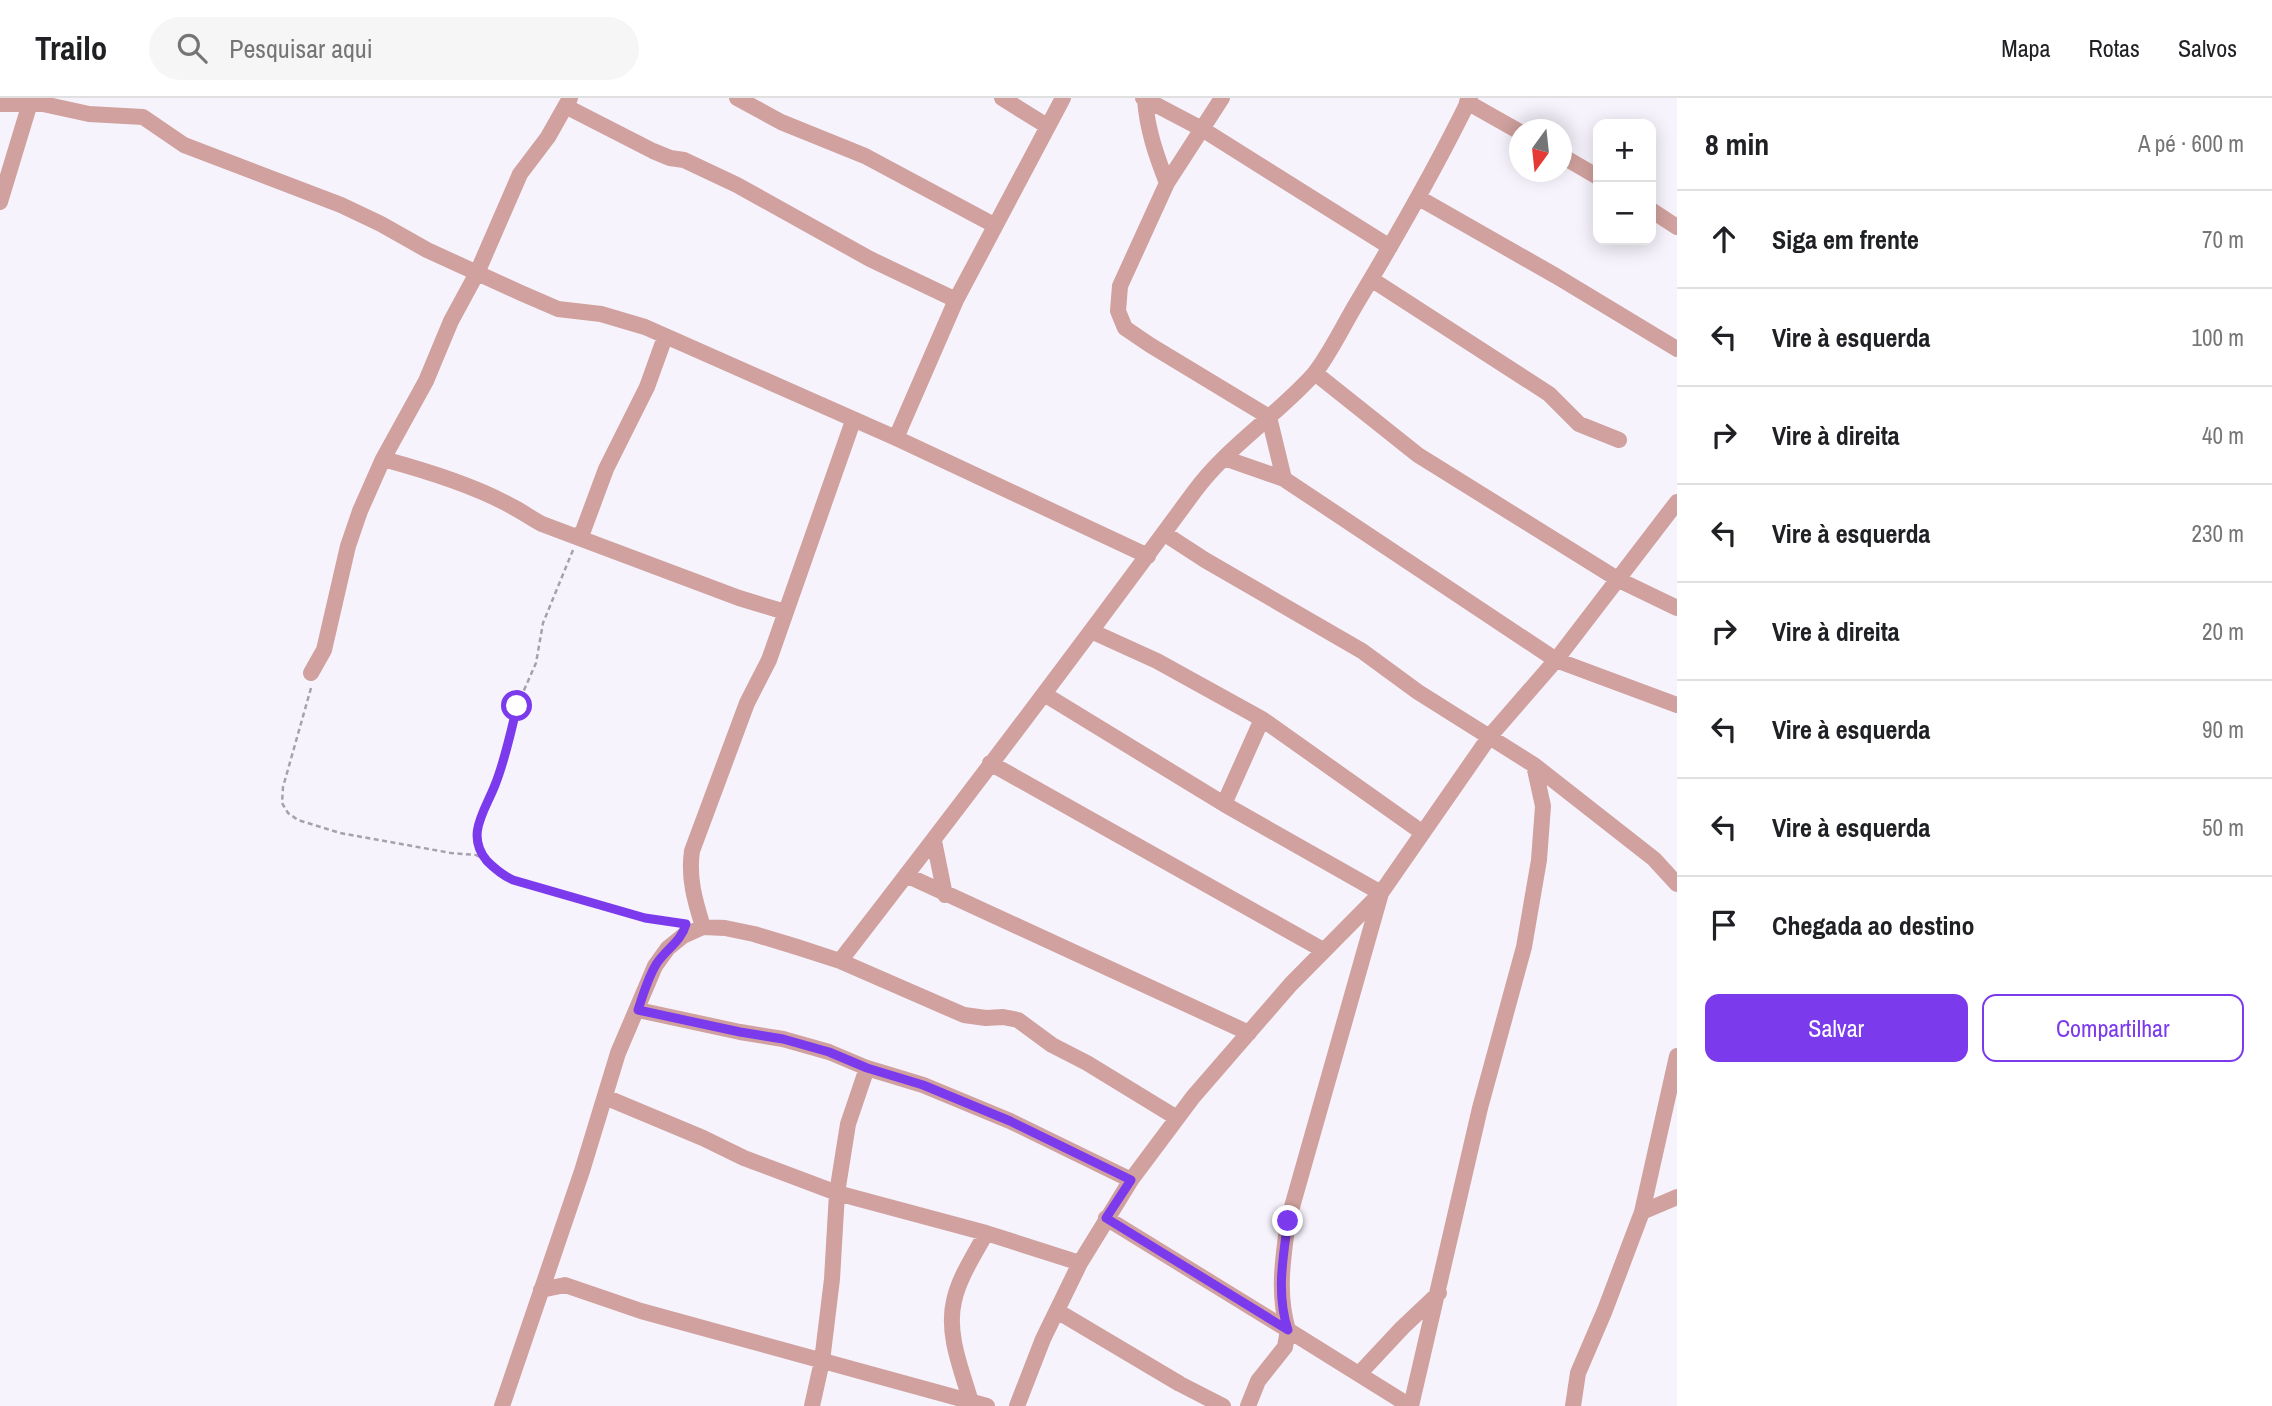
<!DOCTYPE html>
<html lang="pt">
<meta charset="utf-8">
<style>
body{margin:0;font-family:"Archivo Narrow",sans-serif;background:#f6f6f6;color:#202124}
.controls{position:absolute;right:21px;top:21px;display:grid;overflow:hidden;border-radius:14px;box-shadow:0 4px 18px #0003}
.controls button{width:63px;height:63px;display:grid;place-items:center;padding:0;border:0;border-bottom:2px solid #e0e0e0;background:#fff;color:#202124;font:35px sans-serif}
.compass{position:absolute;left:1509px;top:21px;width:63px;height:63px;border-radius:50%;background:#fff;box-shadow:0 4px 18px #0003;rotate:195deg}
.stop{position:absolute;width:21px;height:21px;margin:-16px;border:5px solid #7c3aed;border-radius:50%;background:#fff}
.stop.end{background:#7c3aed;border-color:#fff;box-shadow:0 2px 7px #0008}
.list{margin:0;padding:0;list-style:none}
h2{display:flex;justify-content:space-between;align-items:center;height:91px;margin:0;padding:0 28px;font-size:30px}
h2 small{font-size:23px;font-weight:400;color:#757577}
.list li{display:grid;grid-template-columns:46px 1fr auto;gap:21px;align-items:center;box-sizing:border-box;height:98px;padding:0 28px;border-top:2px solid #e0e0e0}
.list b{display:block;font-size:26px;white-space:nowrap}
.list em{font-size:23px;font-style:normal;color:#757577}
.actions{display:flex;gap:14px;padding:21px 28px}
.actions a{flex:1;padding:16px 0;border:2px solid #7c3aed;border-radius:14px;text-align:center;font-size:24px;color:#7c3aed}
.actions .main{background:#7c3aed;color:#fff}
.icon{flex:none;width:38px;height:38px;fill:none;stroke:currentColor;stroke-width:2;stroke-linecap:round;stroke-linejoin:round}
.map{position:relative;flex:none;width:1677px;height:1308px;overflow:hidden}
header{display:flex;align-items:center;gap:42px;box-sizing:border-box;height:98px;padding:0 35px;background:#fff;border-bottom:2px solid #e0e0e0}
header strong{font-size:33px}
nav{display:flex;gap:38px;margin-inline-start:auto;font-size:24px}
.search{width:490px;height:63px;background:#f6f6f6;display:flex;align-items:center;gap:18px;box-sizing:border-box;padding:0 24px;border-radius:38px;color:#757577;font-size:26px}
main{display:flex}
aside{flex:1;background:#fff}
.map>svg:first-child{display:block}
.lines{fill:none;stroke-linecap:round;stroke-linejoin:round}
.path{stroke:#a4a2aa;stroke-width:2.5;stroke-dasharray:5 3.5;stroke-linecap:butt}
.street{stroke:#d0a19e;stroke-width:16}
.route{stroke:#7c3aed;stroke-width:9}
</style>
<header>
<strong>Trailo</strong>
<div class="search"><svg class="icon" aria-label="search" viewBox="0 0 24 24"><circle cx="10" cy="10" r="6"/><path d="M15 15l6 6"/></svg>Pesquisar aqui</div>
<nav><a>Mapa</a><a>Rotas</a><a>Salvos</a></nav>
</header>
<main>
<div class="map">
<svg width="1677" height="1308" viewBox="0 0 1677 1308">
<rect width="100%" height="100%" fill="#f6f3fc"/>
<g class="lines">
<path class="path" d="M 573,452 L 543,525 L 536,565 L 517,608 L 495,686 L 481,717 L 476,739 L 479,754 L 501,777 L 513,782 L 645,820 L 676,825
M 311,590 L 283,689 L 282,705 L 288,715 L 298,722 L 340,735 L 451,755 L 476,757 L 486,762"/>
<path class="street" d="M 737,0 L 781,24 L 865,58 L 994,127
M 1002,0 L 1047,28
M 1143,0 L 1202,31 L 1390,149
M 1222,0 L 1167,85 L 1120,188 L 1118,213 L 1125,230 L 1150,247 L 1269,319 L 1284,381
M 1145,1 C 1147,31 1156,57 1167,85
M 1467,4 L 1520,34
M 0,6 L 43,6 L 89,16 L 143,19 L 184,47 L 341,107 L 381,126 L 427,152 L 521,195 L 558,211 L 601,216 L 645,229 L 896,340 L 1148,458
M 567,9 L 653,53 L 670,60 L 684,62 L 737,87 L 870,161 L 956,202
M 1562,58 L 1598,79
M 1419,100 L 1556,178 L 1677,251
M 0,104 L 30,5 L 27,0
M 1651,112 L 1677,129
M 1371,181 L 1549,296 L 1579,326 L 1619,342
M 1315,275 L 1418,357 L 1619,482 L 1677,510
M 896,340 L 956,202 L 1063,0
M 1224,360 L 1284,381 L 1556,562 L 1677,607
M 383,361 C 424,372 476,388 513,409 C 523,414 532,421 542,426 L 739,500 L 785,514
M 1165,436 L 1205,462 L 1362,553 L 1418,594 L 1534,667 L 1654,761 L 1677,786
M 577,439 L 583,433 L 606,371 L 647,289 L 665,239
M 1091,533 L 1157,563 L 1262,621 L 1423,735
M 311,575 L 324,552 L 348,448 L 360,413 L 383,361 L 426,283 L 451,223 L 477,175 L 520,76 L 548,39 L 570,0
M 1044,596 L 1224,706 L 1381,795 L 1288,1123 C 1283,1160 1277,1196 1288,1232 L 1410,1308
M 990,665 L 1323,852
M 1224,706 L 1262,621
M 934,743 L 945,797
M 906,777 L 1249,935
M 703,829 C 695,803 688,780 692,753 L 747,605 L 769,562 L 853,323
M 840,863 C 960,708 1078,552 1194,394 C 1227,349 1276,318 1313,277 C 1328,260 1345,224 1358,203 C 1398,136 1436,70 1470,0
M 638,912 L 740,934 L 783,941 L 829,954 L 867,970 L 923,987 L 1010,1023 L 1131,1082
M 605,999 L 703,1040 L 744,1060 L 837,1095 L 986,1135 L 1080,1165
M 1642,1114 L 1677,1099
M 1106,1120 L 1288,1232 L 1285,1249 L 1258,1283 L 1248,1308
M 541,1192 L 565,1187 L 641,1213 L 987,1308
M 1057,1213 L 1180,1286 L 1223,1308
M 1359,1276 L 1402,1230 L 1439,1195
M 971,1304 C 962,1273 946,1236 954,1203 C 959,1179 975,1156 986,1135
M 502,1308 L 582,1073 L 618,955 L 655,868 L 668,850 L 683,838 L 703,829 L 725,830 L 754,836 L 797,849 L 840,863 L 964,917 L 986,920 L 1003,919 L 1018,922 L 1052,947 L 1087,965 L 1177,1020
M 812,1308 L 822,1263 L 832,1181 L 837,1095 L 848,1026 L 867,970
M 1017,1308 L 1043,1241 L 1080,1165 L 1131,1082 L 1193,999 L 1291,886 L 1381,795 L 1490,638 L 1556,562 L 1677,404
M 1411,1308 L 1480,1010 L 1524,849 L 1539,762 L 1543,708 L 1534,667
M 1573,1308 L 1578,1275 L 1605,1212 L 1642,1114 L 1677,958"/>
</g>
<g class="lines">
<path class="route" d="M 517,608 C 511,634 505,662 495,687 C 485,713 465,737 487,763 C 495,771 502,777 513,782 L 645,820 L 686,826 C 681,844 667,850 657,865 C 648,879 643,897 638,912 L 740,934 L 783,941 L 829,954 L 867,970 L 923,987 L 1010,1023 L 1131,1082 L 1106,1120 L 1288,1232 C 1276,1196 1283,1160 1288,1123"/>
</g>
</svg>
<div class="controls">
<button>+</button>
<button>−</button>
</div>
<svg class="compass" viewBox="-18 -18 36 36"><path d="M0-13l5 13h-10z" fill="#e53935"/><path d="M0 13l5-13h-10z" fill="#757577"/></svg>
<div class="stop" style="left:517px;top:608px"></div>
<div class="stop end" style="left:1288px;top:1123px"></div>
</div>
<aside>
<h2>8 min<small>A pé · 600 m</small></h2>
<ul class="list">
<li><svg class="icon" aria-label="ahead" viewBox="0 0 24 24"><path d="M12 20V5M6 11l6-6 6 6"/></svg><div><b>Siga em frente</b></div><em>70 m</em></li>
<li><svg class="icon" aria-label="left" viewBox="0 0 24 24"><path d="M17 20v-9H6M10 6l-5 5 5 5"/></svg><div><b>Vire à esquerda</b></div><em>100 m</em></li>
<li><svg class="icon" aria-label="right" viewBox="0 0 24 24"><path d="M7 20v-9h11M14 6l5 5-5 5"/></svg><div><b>Vire à direita</b></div><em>40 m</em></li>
<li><svg class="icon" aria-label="left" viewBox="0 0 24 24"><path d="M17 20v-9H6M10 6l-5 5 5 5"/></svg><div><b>Vire à esquerda</b></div><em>230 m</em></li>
<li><svg class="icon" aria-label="right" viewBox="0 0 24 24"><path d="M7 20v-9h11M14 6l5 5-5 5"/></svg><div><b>Vire à direita</b></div><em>20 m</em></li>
<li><svg class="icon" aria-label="left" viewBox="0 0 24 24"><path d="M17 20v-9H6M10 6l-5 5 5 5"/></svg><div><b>Vire à esquerda</b></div><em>90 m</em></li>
<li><svg class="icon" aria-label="left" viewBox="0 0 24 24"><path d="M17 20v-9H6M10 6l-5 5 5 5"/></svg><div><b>Vire à esquerda</b></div><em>50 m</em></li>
<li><svg class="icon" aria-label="arrive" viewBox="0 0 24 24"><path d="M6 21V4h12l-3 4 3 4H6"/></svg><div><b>Chegada ao destino</b></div></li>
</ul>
<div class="actions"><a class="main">Salvar</a><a>Compartilhar</a></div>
</aside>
</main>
